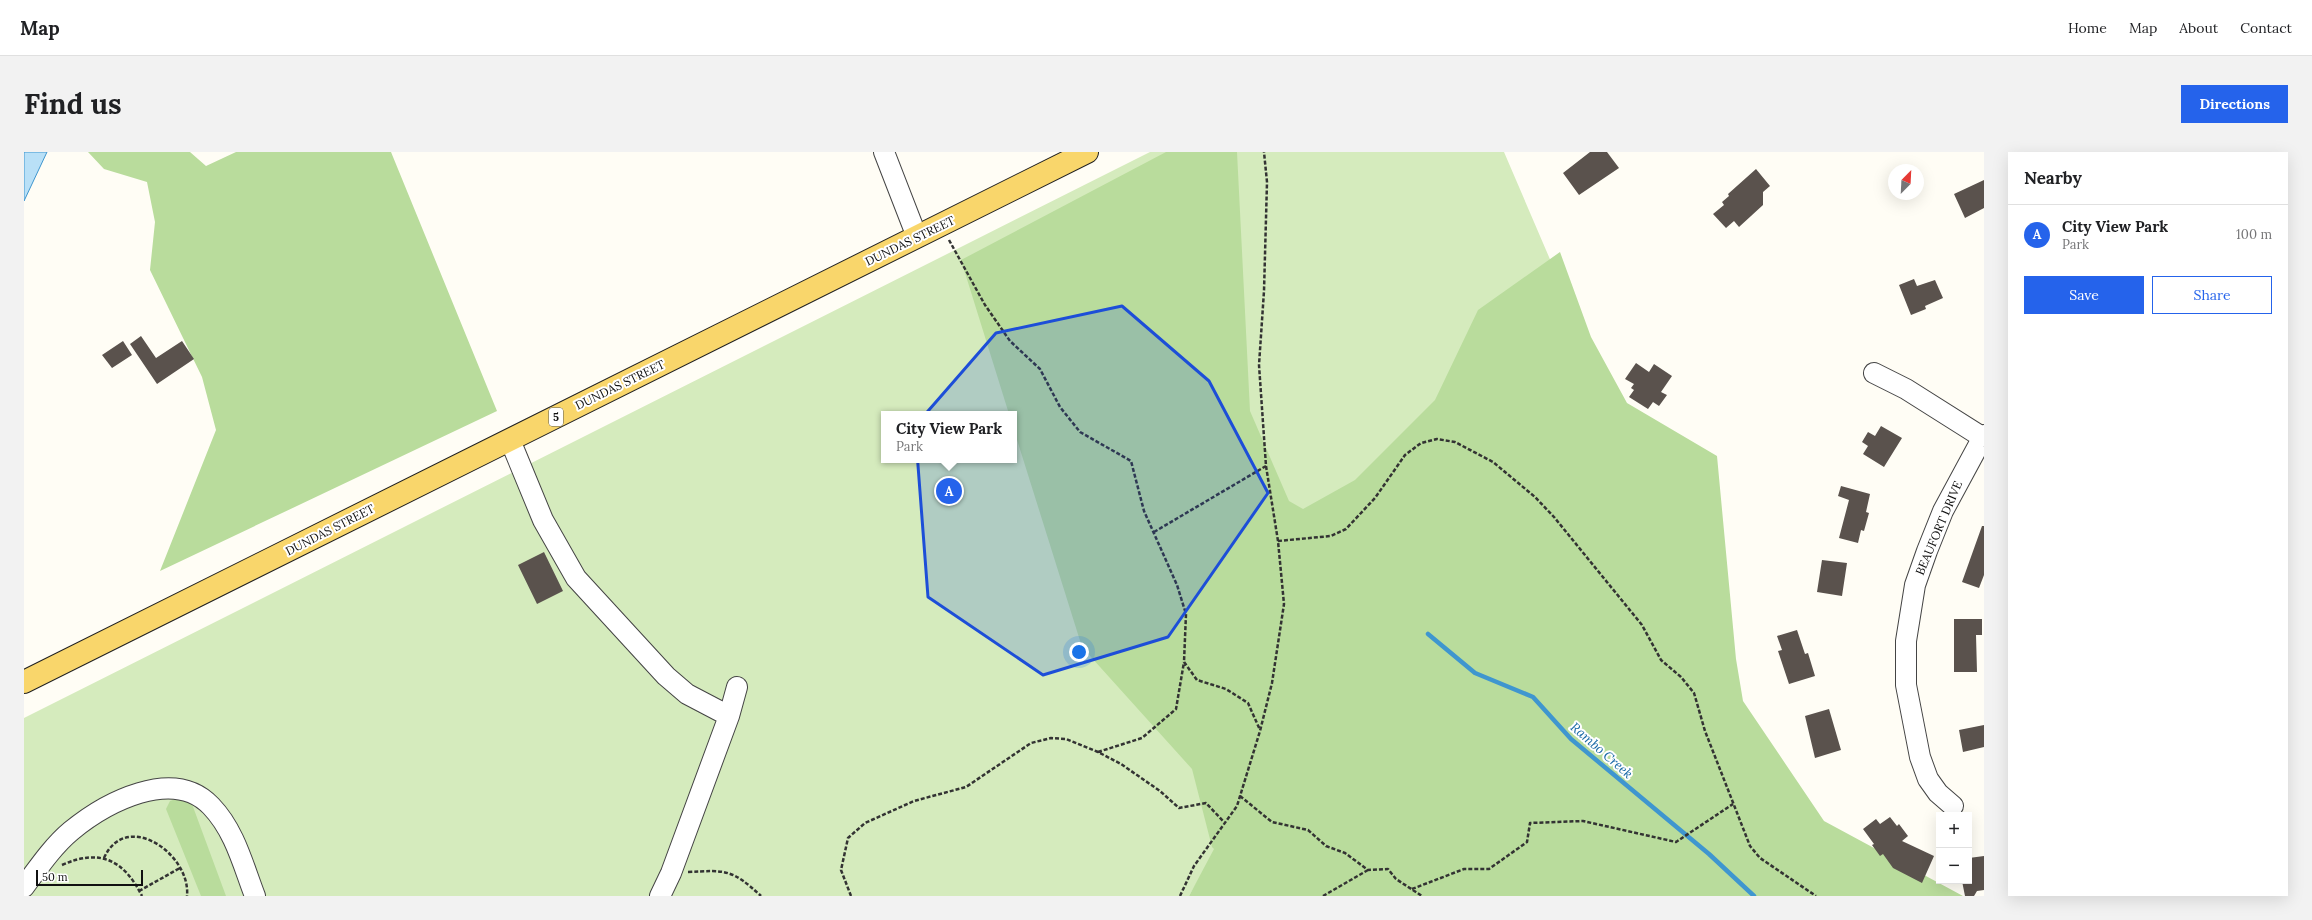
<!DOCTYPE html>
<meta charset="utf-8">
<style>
body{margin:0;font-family:Lora,serif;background:#f2f2f2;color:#202124}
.controls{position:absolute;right:12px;bottom:12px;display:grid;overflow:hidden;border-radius:0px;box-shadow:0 4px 16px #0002}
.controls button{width:36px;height:36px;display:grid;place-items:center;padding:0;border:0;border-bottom:1px solid #e0e0e0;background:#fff;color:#202124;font:20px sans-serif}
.compass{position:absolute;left:1864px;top:12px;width:36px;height:36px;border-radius:50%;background:#fff;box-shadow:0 4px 16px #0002;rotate:24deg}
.scale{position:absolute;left:12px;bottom:10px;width:107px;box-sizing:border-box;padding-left:4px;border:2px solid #111;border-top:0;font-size:11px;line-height:14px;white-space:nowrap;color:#111;-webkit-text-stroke:3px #fff;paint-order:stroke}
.you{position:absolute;left:1055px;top:500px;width:14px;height:14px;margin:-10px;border:3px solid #fff;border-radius:50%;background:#1a73e8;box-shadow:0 0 0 6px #1a73e833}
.badge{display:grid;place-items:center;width:26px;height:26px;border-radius:50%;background:#2563eb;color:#fff;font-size:13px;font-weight:700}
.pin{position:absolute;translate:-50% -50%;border:2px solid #fff;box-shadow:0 1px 4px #0006}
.popup{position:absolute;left:857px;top:259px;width:136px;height:52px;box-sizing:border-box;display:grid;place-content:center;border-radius:0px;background:#fff;filter:drop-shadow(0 1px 3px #0005);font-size:13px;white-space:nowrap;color:#757577}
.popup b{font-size:15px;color:#202124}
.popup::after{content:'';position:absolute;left:50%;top:100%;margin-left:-8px;border:8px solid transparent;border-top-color:#fff}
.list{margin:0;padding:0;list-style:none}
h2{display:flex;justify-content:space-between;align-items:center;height:52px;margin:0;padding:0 16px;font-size:17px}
h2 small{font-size:13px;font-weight:400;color:#757577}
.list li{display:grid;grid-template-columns:26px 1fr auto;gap:12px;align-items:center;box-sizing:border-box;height:60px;padding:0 16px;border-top:1px solid #e0e0e0}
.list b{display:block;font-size:15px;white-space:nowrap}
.list p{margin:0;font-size:13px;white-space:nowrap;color:#757577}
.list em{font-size:13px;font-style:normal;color:#757577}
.actions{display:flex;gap:8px;padding:12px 16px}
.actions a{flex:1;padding:9px 0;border:1px solid #2563eb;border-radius:0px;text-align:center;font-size:14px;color:#2563eb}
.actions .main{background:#2563eb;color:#fff}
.map{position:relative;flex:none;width:1960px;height:744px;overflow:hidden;border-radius:0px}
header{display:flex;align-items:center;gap:24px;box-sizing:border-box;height:56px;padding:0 20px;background:#fff;border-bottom:1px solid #e0e0e0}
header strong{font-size:19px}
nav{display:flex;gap:22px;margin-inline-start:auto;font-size:14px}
.intro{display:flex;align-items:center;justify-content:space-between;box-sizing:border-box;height:96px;padding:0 24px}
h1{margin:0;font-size:28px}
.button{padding:10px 18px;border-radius:0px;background:#2563eb;color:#fff;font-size:14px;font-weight:700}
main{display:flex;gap:24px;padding:0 24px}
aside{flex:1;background:#fff;border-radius:0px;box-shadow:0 4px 16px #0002}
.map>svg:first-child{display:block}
.green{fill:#d5ebbd;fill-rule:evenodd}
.forest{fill:#b9dc9c}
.water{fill:#b9e0f7;stroke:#3f96cf}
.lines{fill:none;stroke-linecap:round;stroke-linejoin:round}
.stream{stroke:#3f96cf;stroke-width:4.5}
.building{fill:#5a524d}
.minor-casing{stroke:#444;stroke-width:22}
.major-casing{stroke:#222;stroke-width:24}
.path{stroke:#333;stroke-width:2.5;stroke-dasharray:4 2;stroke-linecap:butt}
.minor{stroke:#fff;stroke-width:20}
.major{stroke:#f9d66b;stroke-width:22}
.marked{fill:#1d4ed8;fill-opacity:0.2;stroke:#1d4ed8;stroke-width:3;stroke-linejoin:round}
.labels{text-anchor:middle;stroke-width:4;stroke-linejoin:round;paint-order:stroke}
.shield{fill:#fff;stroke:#585858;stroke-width:1}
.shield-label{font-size:11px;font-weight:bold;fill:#111}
.street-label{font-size:12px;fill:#111;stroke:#fff}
.water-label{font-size:13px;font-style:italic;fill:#1768a6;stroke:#fff}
</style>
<header>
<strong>Map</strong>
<nav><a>Home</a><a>Map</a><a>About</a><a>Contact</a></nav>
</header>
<div class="intro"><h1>Find us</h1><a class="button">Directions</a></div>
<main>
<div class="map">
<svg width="1960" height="744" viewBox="0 0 1960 744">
<rect width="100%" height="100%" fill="#fffdf5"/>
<path class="green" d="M 1126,0 L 1480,0 L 1528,112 L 1165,744 L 0,744 L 0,566 ZM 860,262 L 990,262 L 990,308 L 860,308 Z"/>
<path class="forest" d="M 64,0 L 166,0 L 182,14 L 212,0 L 367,0 L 473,259 L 136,419 L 192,278 L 178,225 L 126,118 L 131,70 L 123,30 L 80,17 Z
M 1142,0 L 1213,0 L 1226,259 L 1265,349 L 1279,357 L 1331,328 L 1411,248 L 1454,158 L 1536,100 L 1567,185 L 1603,251 L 1693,304 L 1712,507 L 1719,549 L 1800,669 L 1939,744 L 1165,744 L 1190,697 L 1188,695 L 1168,617 L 1058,495 L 990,278 L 990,262 L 985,262 L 937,108 Z
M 158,645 L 168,652 L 202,744 L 177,744 L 142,657 L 146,649 Z"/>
<path class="water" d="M 0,0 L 23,0 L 0,49 Z"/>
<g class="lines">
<path class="stream" d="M 1404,482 L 1451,521 L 1509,545 L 1547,587 L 1685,702 L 1730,744"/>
</g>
<path class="building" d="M 1566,0 L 1583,0 L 1595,16 L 1555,43 L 1539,21 Z
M 1732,17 L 1746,34 L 1739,40 L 1739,53 L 1715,75 L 1710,69 L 1702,76 L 1689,62 L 1700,53 L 1698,50 L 1705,44 L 1704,42 Z
M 1960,28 L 1960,56 L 1941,66 L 1930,42 Z
M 1890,127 L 1893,134 L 1911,128 L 1919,146 L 1901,154 L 1902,157 L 1887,163 L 1875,133 Z
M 117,184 L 132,206 L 158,189 L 170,207 L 133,232 L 106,192 Z
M 99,189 L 108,203 L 88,216 L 78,203 Z
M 1612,211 L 1625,220 L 1630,212 L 1648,224 L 1637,240 L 1643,243 L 1635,254 L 1629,250 L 1624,257 L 1605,245 L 1610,238 L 1607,236 L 1610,232 L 1601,227 Z
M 1857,274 L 1878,286 L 1860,315 L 1839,302 L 1844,294 L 1838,290 L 1844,280 L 1851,284 Z
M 1817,334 L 1846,342 L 1842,360 L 1845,361 L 1840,379 L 1837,378 L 1834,391 L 1815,386 L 1825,348 L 1814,344 Z
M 1958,374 L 1960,374 L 1960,423 L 1955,436 L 1938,430 Z
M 520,400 L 539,439 L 513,452 L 494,413 Z
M 1798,408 L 1823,411 L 1818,444 L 1793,440 Z
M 1930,467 L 1958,467 L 1958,483 L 1952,483 L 1953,520 L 1930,520 Z
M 1773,478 L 1781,502 L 1784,501 L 1791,524 L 1765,532 L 1754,499 L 1758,498 L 1753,484 Z
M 1805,557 L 1817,598 L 1791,606 L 1781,564 Z
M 1960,573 L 1960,595 L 1939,600 L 1935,578 Z
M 1866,665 L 1873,674 L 1875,672 L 1884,684 L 1878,689 L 1910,704 L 1898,731 L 1869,716 L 1859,702 L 1856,704 L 1848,693 L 1850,692 L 1839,677 L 1852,667 L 1856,672 Z
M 1960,704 L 1960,738 L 1953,739 L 1950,744 L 1941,744 L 1938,729 L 1945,729 L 1945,706 Z"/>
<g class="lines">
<g class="minor-casing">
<path id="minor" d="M 860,0 L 893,85
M 1850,221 L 1882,237 L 1958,285
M 486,288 L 519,368 L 552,426 L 642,524 L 663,542 L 705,564
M 1929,654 L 1914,641 L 1904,627 L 1896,605 L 1882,533 L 1882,489 L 1891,433 L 1903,399 L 1919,359 L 1960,283
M 0,735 C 14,716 29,694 47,679 C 81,651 149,614 187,654 C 211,679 219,713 231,744
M 636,744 L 647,721 L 705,564 L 713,535"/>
</g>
<g class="major-casing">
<path id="major" d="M 0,530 L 1063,0"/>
</g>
<path class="path" d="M 925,88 L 961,153 L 986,189 L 1016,217 L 1036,255 L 1056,280 L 1107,309 L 1120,359 L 1153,433 L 1162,462 L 1160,510 L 1173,528 L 1202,537 L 1224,551 L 1236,578
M 1130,380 L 1242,314
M 1254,389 L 1307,384 L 1322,377 L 1351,346 L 1381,303 L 1397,291 L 1413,287 L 1431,290 L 1469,310 L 1511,345 L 1530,365 L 1618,473 L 1637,508 L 1657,525 L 1670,541 L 1681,579 L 1726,694 L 1736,706 L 1792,744
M 1074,600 L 1118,586 L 1152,557 L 1160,510
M 1216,644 L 1248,670 L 1284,678 L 1302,694 L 1321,701 L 1344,718 L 1364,717 L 1372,727 L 1398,744
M 80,706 C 102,657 167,702 163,744
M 38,713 C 76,696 100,708 118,744
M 664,720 C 702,718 708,717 737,744
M 1388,737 L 1440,717 L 1465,717 L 1503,690 L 1506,671 L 1559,669 L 1652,690 L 1709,652
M 115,739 L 156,716
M 827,744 L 817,718 L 824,686 L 841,671 L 890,649 L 942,635 L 1007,591 L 1027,586 L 1042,587 L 1074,600 L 1097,612 L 1136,639 L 1155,656 L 1182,651 L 1200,670
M 1156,744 L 1170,714 L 1213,654 L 1236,579 L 1248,531 L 1260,452 L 1254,389 L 1242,314 L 1235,213 L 1240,139 L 1243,30 L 1240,0
M 1299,744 L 1344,718"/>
<use href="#minor" class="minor"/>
<use href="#major" class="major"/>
</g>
<path class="marked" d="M 1098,154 L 1185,229 L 1244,341 L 1144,485 L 1019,523 L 904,445 L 891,274 L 972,181 Z"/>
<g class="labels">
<rect class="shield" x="525" y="256" width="14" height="18" rx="3"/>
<g class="shield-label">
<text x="532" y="269">5</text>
</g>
<g class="street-label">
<text transform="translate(886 89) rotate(-26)" y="4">DUNDAS STREET</text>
<text transform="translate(596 233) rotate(-26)" y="4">DUNDAS STREET</text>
<text transform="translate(1915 376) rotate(-67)" y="4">BEAUFORT DRIVE</text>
<text transform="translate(306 378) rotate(-27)" y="4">DUNDAS STREET</text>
</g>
<g class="water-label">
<text transform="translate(1578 598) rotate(41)" y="5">Rambo Creek</text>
</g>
</g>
</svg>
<div class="controls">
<button>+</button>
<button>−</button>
</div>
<svg class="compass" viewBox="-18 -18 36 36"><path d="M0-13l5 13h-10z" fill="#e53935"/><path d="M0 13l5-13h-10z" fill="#757577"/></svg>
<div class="scale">50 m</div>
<div class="you"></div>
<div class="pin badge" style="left:925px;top:339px">A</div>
<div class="popup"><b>City View Park</b>Park</div>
</div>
<aside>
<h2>Nearby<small></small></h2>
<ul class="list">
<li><span class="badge">A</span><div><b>City View Park</b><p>Park</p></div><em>100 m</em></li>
</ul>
<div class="actions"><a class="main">Save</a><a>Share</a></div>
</aside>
</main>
